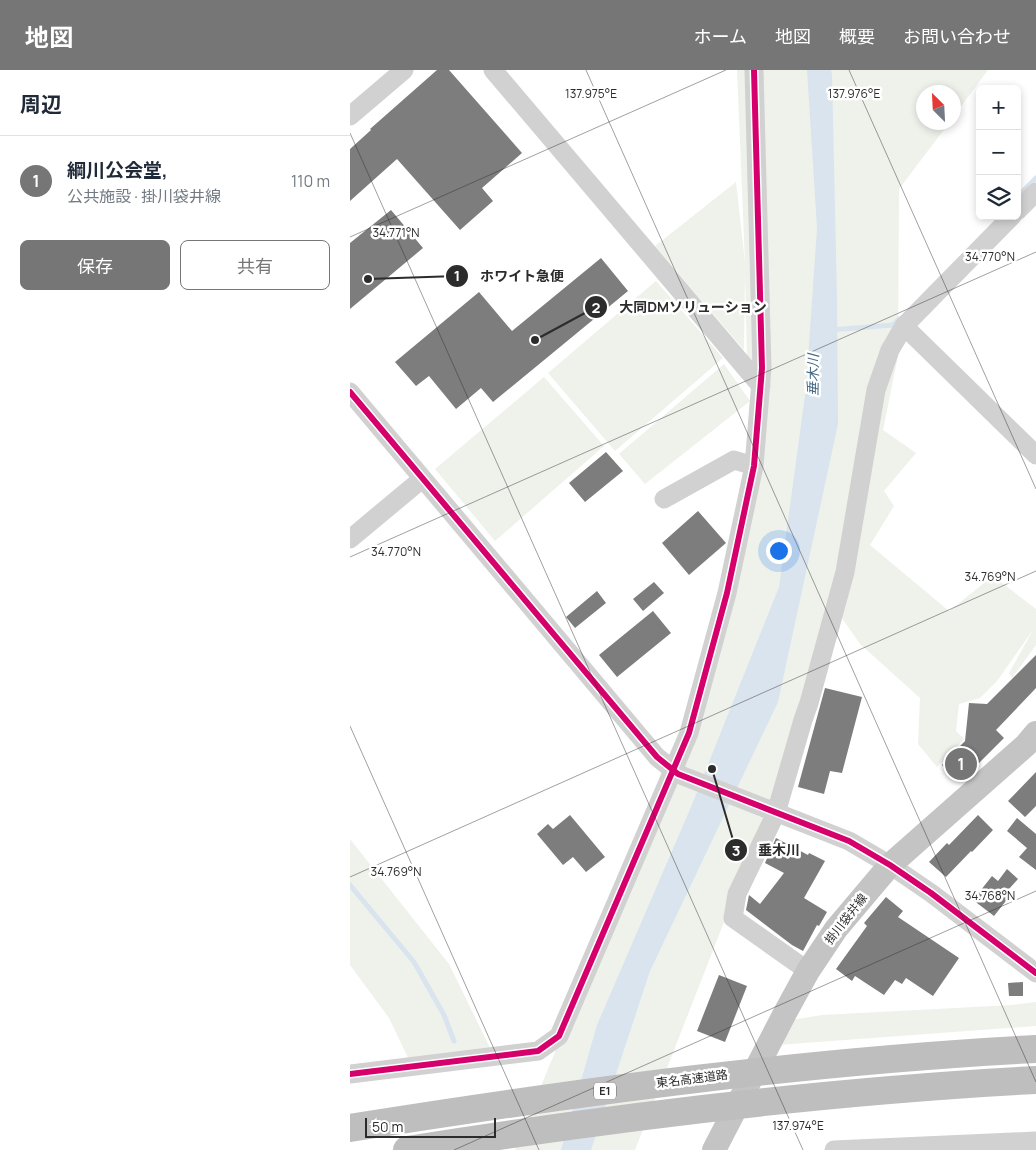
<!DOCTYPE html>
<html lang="ja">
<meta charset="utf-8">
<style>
body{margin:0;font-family:Manrope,"Noto Sans JP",sans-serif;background:#f2f2f3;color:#1f2937}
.controls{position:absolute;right:15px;top:15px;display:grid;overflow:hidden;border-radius:8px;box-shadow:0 2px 8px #0003}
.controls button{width:45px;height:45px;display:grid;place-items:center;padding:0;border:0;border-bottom:1px solid #e0e1e3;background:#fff;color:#1f2937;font:25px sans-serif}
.compass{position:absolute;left:566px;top:15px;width:45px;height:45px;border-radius:50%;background:#fff;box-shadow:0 2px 8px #0003;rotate:336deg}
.scale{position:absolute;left:15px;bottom:12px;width:131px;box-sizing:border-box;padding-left:5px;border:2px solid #2c2c2c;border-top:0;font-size:14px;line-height:18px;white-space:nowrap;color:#2c2c2c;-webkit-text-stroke:4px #fff;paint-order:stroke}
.you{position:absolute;left:428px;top:480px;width:18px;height:18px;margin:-12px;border:4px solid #fff;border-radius:50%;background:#1a73e8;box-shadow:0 0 0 8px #1a73e833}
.badge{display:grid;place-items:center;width:32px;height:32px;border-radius:50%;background:#767676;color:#fff;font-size:16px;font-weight:700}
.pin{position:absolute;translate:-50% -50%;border:2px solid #fff;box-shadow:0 1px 5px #0006}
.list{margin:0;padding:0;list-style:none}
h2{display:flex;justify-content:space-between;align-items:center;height:65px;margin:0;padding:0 20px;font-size:21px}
h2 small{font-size:16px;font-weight:400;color:#747a83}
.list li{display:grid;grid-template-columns:32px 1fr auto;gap:15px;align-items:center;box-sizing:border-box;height:90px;padding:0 20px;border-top:1px solid #e0e1e3}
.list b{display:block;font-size:19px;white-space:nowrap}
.list p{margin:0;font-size:16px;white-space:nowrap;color:#747a83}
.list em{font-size:16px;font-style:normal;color:#747a83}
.actions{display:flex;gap:10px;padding:15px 20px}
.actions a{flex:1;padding:11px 0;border:1px solid #767676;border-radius:8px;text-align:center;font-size:18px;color:#767676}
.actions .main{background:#767676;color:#fff}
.icon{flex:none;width:28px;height:28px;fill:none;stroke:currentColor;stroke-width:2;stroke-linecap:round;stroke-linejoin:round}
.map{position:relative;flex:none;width:686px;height:1080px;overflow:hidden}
header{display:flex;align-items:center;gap:30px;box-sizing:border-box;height:70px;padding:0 25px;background:#767676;color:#fff}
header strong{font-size:24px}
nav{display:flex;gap:28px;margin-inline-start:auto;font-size:18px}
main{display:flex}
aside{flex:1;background:#fff}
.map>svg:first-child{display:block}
.green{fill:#eef2eb}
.water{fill:#d9e4ee}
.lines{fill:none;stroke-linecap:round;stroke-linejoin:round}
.stream{stroke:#d9e4ee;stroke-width:5}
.building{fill:#7d7d7d}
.minor{stroke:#d1d1d1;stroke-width:19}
.major{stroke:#c4c4c4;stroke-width:24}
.highway{stroke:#bebebe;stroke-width:28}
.cycleway-casing{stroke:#fff;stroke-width:9}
.cycleway{stroke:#d6006c;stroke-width:6}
.ticks{fill:none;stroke:#2c2c2c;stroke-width:1;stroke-opacity:0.45}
.labels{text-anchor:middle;stroke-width:5;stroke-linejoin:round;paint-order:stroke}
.shield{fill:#fff;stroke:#6b6b6b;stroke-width:1}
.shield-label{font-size:11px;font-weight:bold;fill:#2c2c2c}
.street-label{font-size:12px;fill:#2c2c2c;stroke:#fff}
.water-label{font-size:14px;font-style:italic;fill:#436884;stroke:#fff}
.ticks-label{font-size:12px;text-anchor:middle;fill:#2c2c2c;stroke:#fff;stroke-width:5;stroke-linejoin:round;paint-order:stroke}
.leader{fill:none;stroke:#2c2c2c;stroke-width:2}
.callout-dot{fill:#2c2c2c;stroke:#fff;stroke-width:2}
.mark-label{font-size:15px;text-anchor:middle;font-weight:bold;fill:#fff}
.callout-label{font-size:14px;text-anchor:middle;font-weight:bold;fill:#2c2c2c;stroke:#fff;stroke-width:5;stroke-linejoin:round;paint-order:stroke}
</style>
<header>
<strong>地図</strong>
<nav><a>ホーム</a><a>地図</a><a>概要</a><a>お問い合わせ</a></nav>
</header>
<main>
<aside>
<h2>周辺<small></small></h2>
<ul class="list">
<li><span class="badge">1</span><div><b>綱川公会堂,</b><p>公共施設 · 掛川袋井線</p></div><em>110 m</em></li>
</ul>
<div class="actions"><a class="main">保存</a><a>共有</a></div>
</aside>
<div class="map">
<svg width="686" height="1080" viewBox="0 0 686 1080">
<rect width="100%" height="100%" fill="#fff"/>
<path class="green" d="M 387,0 L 638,0 L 604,46 L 604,22 L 574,22 L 574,52 L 599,53 L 549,119 L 548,286 L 533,360 L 566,383 L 534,421 L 544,436 L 520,475 L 599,541 L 643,506 L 686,539 L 686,575 L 662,608 L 659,603 L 683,560 L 647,611 L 630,628 L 609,634 L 606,661 L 614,669 L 587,697 L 568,674 L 570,628 L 510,574 L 485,538 L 453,650 L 285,1080 L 165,1080 L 264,837 L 358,592 L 415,315 L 397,288 L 395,202 L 394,280 L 305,176 L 386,112 L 395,192 Z
M 306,211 L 373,288 L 265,381 L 198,303 Z
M 374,294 L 400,331 L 295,414 L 269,384 Z
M 194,307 L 254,376 L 145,471 L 85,399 Z
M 0,769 L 99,894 L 144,986 L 62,996 L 39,948 L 0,895 Z
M 686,932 L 686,956 L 427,975 L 441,950 L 472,945 L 662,935 Z"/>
<path class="water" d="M 457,0 L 481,0 L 482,5 L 487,227 L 488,354 L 428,632 L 300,901 L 241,1080 L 211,1080 L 247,955 L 341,737 L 429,517 L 456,318 L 467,158 Z"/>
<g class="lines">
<path class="stream" d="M 667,127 L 686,108
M 480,260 L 543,255 L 549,249
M 0,815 L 64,892 L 94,945 L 104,971"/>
</g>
<path class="building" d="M 87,0 L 99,0 L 172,83 L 132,118 L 143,131 L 110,160 L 47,89 L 0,131 L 0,79 L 21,60 L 20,59 Z
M 41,140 L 73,178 L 0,239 L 0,173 Z
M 251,188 L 278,221 L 143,332 L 131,318 L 106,339 L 79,306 L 66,316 L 45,292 L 129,222 L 162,261 Z
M 256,382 L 273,401 L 235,432 L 219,413 Z
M 348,441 L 376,473 L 339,505 L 312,473 Z
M 304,512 L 314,523 L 293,541 L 283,529 Z
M 247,521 L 256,533 L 225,558 L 216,547 Z
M 303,541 L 321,563 L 267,607 L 249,585 Z
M 686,585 L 686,618 L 646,660 L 654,668 L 610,712 L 592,695 L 615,671 L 619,633 L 637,634 Z
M 475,618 L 512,627 L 492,703 L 480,701 L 474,724 L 448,717 Z
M 686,702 L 686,736 L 675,747 L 658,731 Z
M 220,745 L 255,787 L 236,802 L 223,787 L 213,795 L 187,764 L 198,754 L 203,759 Z
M 628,745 L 643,760 L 622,782 L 621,781 L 596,807 L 579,792 L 597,773 L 599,775 Z
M 667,748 L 686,764 L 686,800 L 669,787 L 677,778 L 657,761 Z
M 426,768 L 458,785 L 459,783 L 475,791 L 454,828 L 477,842 L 469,856 L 467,855 L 453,881 L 442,875 L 396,840 L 399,825 L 410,834 L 434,803 L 415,793 Z
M 657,799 L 668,809 L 659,819 L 663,822 L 644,846 L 623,830 L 642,806 L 648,811 Z
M 536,827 L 553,841 L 548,847 L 609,888 L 583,926 L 556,908 L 552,914 L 545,910 L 534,925 L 505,906 L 502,911 L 486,899 L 517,856 L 514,853 Z
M 369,905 L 397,916 L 375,972 L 347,961 Z
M 673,912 L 673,926 L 659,926 L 658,913 Z"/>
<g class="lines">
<path class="minor" d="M 143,0 L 411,316
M 0,46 L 54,0
M 667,141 L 686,122
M 554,256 L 686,385
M 0,322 L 307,687 L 328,704 L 499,771 L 540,795 L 581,823 L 686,903
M 314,429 L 384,390 L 404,396
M 0,469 L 72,409
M 458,901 L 383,848 L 387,824 L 426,743 L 453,650 L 459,633 L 495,502 L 526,320 L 540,280 L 554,256 L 662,146
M 0,1004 L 188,981 L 209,966 L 339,663 L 377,523 L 404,396 L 412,298 L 404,0
M 484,1080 L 686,1071"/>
<path class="major" d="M 364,1080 L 435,943 L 458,901 L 486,859 L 540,795 L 676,675 L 686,663"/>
<path class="highway" d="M 0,1058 C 227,1022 456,991 686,979
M 57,1080 C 265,1047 475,1021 686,1010"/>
<g class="cycleway-casing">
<path id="cycleway" d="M 0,322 L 307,687 L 328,704 L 499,771 L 540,795 L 581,823 L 686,903
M 0,1004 L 188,981 L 209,966 L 339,663 L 377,523 L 404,396 L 412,298 L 404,0"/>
</g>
<use href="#cycleway" class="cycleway"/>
</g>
<path class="ticks" d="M 236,0 L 686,1012M 499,0 L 686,419M 0,63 L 453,1080M 0,167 L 376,0M 0,487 L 686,182M 0,656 L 189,1080M 0,807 L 686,501M 104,1080 L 686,821"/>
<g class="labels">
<rect class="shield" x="244" y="1012.5" width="22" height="17" rx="4"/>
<g class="shield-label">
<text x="255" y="1025">E1</text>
</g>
<g class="street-label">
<text transform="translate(496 849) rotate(-52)" y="4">掛川袋井線</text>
<text transform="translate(342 1009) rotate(-7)" y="4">東名高速道路</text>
</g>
<g class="water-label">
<text transform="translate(463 305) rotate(-89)" y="5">垂木川</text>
</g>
</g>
<g class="ticks-label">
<text x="241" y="28">137.975°E</text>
<text x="504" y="28">137.976°E</text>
<text x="46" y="167">34.771°N</text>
<text x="640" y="191">34.770°N</text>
<text x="46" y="486">34.770°N</text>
<text x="640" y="511">34.769°N</text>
<text x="46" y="806">34.769°N</text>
<text x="640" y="830">34.768°N</text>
<text x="448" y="1060">137.974°E</text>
</g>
<path class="leader" d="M18 209L107 206M185 270L246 237M362 699L386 780"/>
<g class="callout-dot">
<circle cx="18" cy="209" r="5"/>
<circle cx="185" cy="270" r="5"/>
<circle cx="362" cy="699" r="5"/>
<circle cx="107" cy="206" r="12"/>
<circle cx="246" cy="237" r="12"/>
<circle cx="386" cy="780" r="12"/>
</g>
<g class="mark-label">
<text x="107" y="211">1</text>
<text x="246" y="243">2</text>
<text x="386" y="786">3</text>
</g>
<g class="callout-label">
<text x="172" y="211">ホワイト急便</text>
<text x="343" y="242">大同DMソリューション</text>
<text x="429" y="785">垂木川</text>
</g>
</svg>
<div class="controls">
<button>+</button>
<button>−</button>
<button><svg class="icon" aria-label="layers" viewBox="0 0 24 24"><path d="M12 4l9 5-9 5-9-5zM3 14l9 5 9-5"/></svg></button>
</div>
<svg class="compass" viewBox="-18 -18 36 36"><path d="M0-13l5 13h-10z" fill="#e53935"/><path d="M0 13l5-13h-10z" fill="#747a83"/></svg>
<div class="scale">50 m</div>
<div class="you"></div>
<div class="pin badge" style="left:611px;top:694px">1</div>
</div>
</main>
